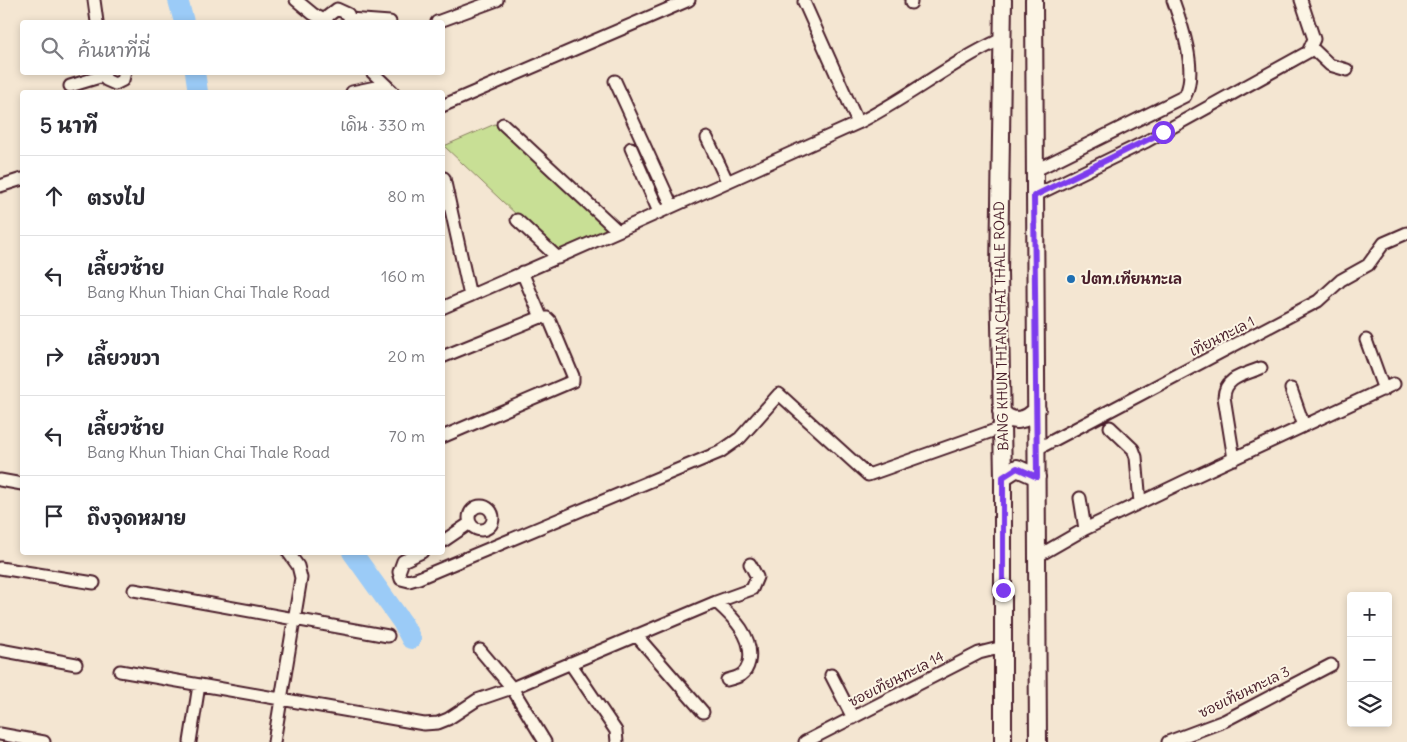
<!DOCTYPE html>
<html lang="th">
<meta charset="utf-8">
<style>
body{margin:0;font-family:Delius,"Playpen Sans Thai",sans-serif;background:#f7f7f7;color:#2b2b33}
.controls{position:absolute;right:15px;bottom:15px;display:grid;overflow:hidden;border-radius:5px;box-shadow:0 2px 8px #0003}
.controls button{width:45px;height:45px;display:grid;place-items:center;padding:0;border:0;border-bottom:1px solid #e1e1e2;background:#fff;color:#2b2b33;font:25px sans-serif}
.stop{position:absolute;width:15px;height:15px;margin:-11px;border:4px solid #7c3aed;border-radius:50%;background:#fff}
.stop.end{background:#7c3aed;border-color:#fff;box-shadow:0 1px 5px #0008}
.list{margin:0;padding:0;list-style:none}
h2{display:flex;justify-content:space-between;align-items:center;height:65px;margin:0;padding:0 20px;font-size:21px}
h2 small{font-size:16px;font-weight:400;color:#7c7c81}
.list li{display:grid;grid-template-columns:32px 1fr auto;gap:15px;align-items:center;box-sizing:border-box;height:80px;padding:0 20px;border-top:1px solid #e1e1e2}
.list b{display:block;font-size:19px;white-space:nowrap}
.list p{margin:0;font-size:16px;white-space:nowrap;color:#7c7c81}
.list em{font-size:16px;font-style:normal;color:#7c7c81}
.icon{flex:none;width:28px;height:28px;fill:none;stroke:currentColor;stroke-width:2;stroke-linecap:round;stroke-linejoin:round}
.map{position:relative;flex:none;width:1407px;height:742px;overflow:hidden}
.search{position:absolute;background:#fff;box-shadow:0 2px 8px #0003;left:20px;top:20px;width:425px;height:55px;display:flex;align-items:center;gap:12px;box-sizing:border-box;padding:0 18px;border-radius:5px;color:#7c7c81;font-size:19px}
.panel{position:absolute;background:#fff;box-shadow:0 2px 8px #0003;left:20px;top:90px;width:425px;height:465px;border-radius:5px}
.map>svg:first-child{display:block}
.green{fill:#c8df95;stroke:#897f60}
.lines{fill:none;stroke-linecap:round;stroke-linejoin:round}
.river{stroke:#9bcbf7;stroke-width:20}
.street-casing{stroke:#4a1f2b;stroke-width:15}
.secondary-casing{stroke:#4a1f2b;stroke-width:20}
.street{stroke:#fcf5e5;stroke-width:11}
.secondary{stroke:#fcf5e5;stroke-width:16}
.route{stroke:#7c3aed;stroke-width:6}
.poi-dot{fill:#1f6fb2;stroke:#fcf5e5;stroke-width:2}
.labels{text-anchor:middle;stroke-width:4;stroke-linejoin:round;paint-order:stroke}
.poi-label{font-size:14px;font-weight:bold;fill:#4a1f2b;stroke:#fcf5e5;text-anchor:start}
.street-label{font-size:14px;fill:#4a1f2b;stroke:#fcf5e5}
</style>
<div class="map">
<svg width="1407" height="742" viewBox="0 0 1407 742">
<rect width="100%" height="100%" fill="#f4e6d2"/>
<filter id="ink" filterUnits="userSpaceOnUse"><feTurbulence type="fractalNoise" baseFrequency=".02" numOctaves="2"/><feDisplacementMap in="SourceGraphic" scale="10" xChannelSelector="R" yChannelSelector="G"/><feConvolveMatrix kernelMatrix="1 2 1 2 8 2 1 2 1" color-interpolation-filters="sRGB"/></filter>
<g filter="url(#ink)">
<path class="green" d="M 495,124 L 609,230 L 557,253 L 444,146 Z"/>
<g class="lines">
<path class="river" d="M 178,0 L 184,22
M 195,72 L 198,92
M 352,552 L 402,622 L 411,639"/>
<g class="street-casing">
<path id="street" d="M 94,0 L 97,22
M 296,0 L 313,14 L 326,21
M 804,2 L 858,123
M 911,3 L 911,0
M 349,19 L 390,22
M 326,22 L 328,16 L 337,9 L 348,14 L 351,22
M 437,22 L 497,0
M 1311,47 L 1330,65 L 1347,70
M 103,72 L 106,80 L 115,84 L 123,80 L 125,72
M 372,72 L 393,92
M 615,81 L 672,206
M 70,86 L 103,76
M 352,92 L 385,85
M 442,106 L 689,0
M 503,124 L 618,231
M 707,138 L 727,181
M 631,148 L 659,212
M 1034,171 L 1185,96 C 1198,71 1182,25 1173,0
M 444,178 L 470,296
M 0,186 L 22,179
M 1034,196 L 1147,141 L 1308,52 L 1314,39 L 1301,0
M 517,220 L 558,258
M 442,308 L 618,231 L 858,123 C 908,98 951,62 1002,39
M 1366,340 L 1384,390
M 442,357 L 541,317
M 1291,389 L 1304,426
M 1110,427 L 1133,449 L 1136,457 L 1140,503
M 442,437 L 573,381 L 573,376 L 550,321 L 547,318 L 541,317 L 522,272
M 1037,449 L 1318,301 L 1341,280 L 1368,265 L 1384,243 L 1407,233
M 1234,459 L 1224,397 C 1225,377 1244,375 1261,368
M 0,480 L 22,484
M 1080,498 L 1085,529
M469 518a12 12 0 1 1 24 0a12 12 0 1 1-24 0Z
M 442,542 L 470,523
M 422,552 L 403,561 L 399,572 L 401,579 L 409,581 L 419,578 L 720,452 L 740,438 L 779,394 L 868,475 L 1001,428
M 1038,556 L 1085,529 L 1183,482 L 1394,384
M 0,568 L 94,583
M 134,590 L 388,636
M 716,602 L 752,589 L 757,577 L 750,564
M 636,635 L 703,712
M 0,650 L 76,664
M 480,650 L 512,688 L 545,742
M 570,663 L 616,731 L 617,742
M 120,671 L 424,724 L 438,723 L 448,719 L 477,700 L 512,688 L 716,602 C 734,618 754,637 749,662 C 746,675 739,677 727,680
M 831,675 L 853,718
M 0,734 L 44,742
M 190,742 L 199,685
M 274,742 L 301,578 L 298,566 L 288,552
M 805,742 L 979,653 L 1003,647
M 1168,742 L 1224,721 L 1331,665"/>
</g>
<g class="secondary-casing">
<path id="secondary" d="M 1003,0 L 999,273 L 1003,477 L 1003,742
M 1034,0 L 1038,742
M 1001,411 C 1011,425 1027,421 1037,409
M 1003,477 L 1017,468 L 1037,477"/>
</g>
<use href="#street" class="street"/>
<use href="#secondary" class="secondary"/>
</g>
</g>
<g class="lines" filter="url(#ink)">
<path class="route" d="M 1003,590 L 1003,477 L 1017,468 L 1037,477 L 1034,196 L 1163,132"/>
</g>
<circle class="poi-dot" cx="1071" cy="279" r="5"/>
<g class="labels">
<g class="poi-label">
<text x="1081" y="284">ปตท.เทียนทะเล</text>
</g>
<g class="street-label">
<text transform="translate(1001 326) rotate(-91)" y="5">BANG KHUN THIAN CHAI THALE ROAD</text>
<text transform="translate(1222 336) rotate(-27)" y="5">เทียนทะเล 1</text>
<text transform="translate(896 679) rotate(-27)" y="5">ซอยเทียนทะเล 14</text>
<text transform="translate(1244 692) rotate(-26)" y="5">ซอยเทียนทะเล 3</text>
</g>
</g>
</svg>
<div class="controls">
<button>+</button>
<button>−</button>
<button><svg class="icon" aria-label="layers" viewBox="0 0 24 24"><path d="M12 4l9 5-9 5-9-5zM3 14l9 5 9-5"/></svg></button>
</div>
<div class="stop" style="left:1163px;top:132px"></div>
<div class="stop end" style="left:1003px;top:590px"></div>
<div class="search"><svg class="icon" aria-label="search" viewBox="0 0 24 24"><circle cx="10" cy="10" r="6"/><path d="M15 15l6 6"/></svg>ค้นหาที่นี่</div>
<section class="panel">
<h2>5 นาที<small>เดิน · 330 m</small></h2>
<ul class="list">
<li><svg class="icon" aria-label="ahead" viewBox="0 0 24 24"><path d="M12 20V5M6 11l6-6 6 6"/></svg><div><b>ตรงไป</b></div><em>80 m</em></li>
<li><svg class="icon" aria-label="left" viewBox="0 0 24 24"><path d="M17 20v-9H6M10 6l-5 5 5 5"/></svg><div><b>เลี้ยวซ้าย</b><p>Bang Khun Thian Chai Thale Road</p></div><em>160 m</em></li>
<li><svg class="icon" aria-label="right" viewBox="0 0 24 24"><path d="M7 20v-9h11M14 6l5 5-5 5"/></svg><div><b>เลี้ยวขวา</b></div><em>20 m</em></li>
<li><svg class="icon" aria-label="left" viewBox="0 0 24 24"><path d="M17 20v-9H6M10 6l-5 5 5 5"/></svg><div><b>เลี้ยวซ้าย</b><p>Bang Khun Thian Chai Thale Road</p></div><em>70 m</em></li>
<li><svg class="icon" aria-label="arrive" viewBox="0 0 24 24"><path d="M6 21V4h12l-3 4 3 4H6"/></svg><div><b>ถึงจุดหมาย</b></div></li>
</ul>
</section>
</div>
